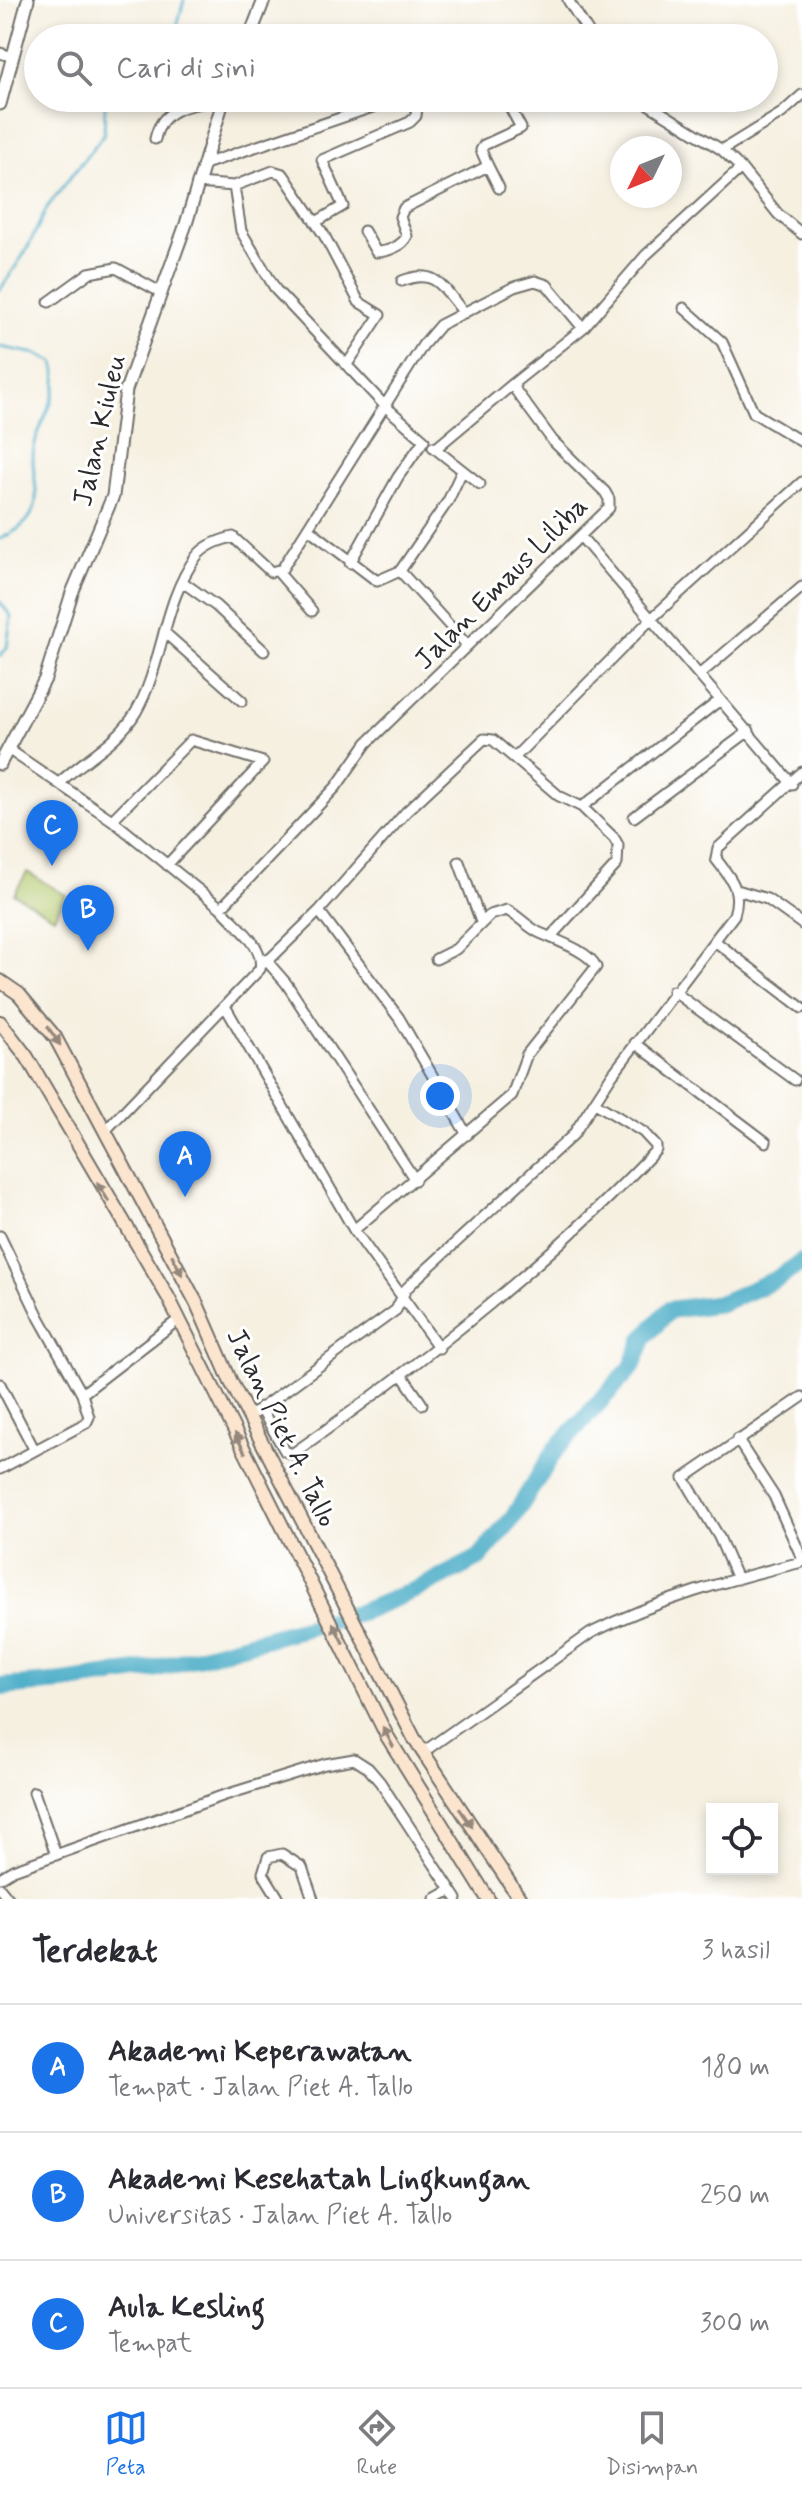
<!DOCTYPE html>
<html lang="id">
<meta charset="utf-8">
<style>
body{margin:0;font-family:Mynerve,sans-serif;background:#f7f7f7;color:#2b2b33}
.controls{position:absolute;right:24px;bottom:24px;display:grid;overflow:hidden;border-radius:0px;box-shadow:0 4px 12px #0003}
.controls button{width:72px;height:72px;display:grid;place-items:center;padding:0;border:0;border-bottom:2px solid #e1e1e2;background:#fff;color:#2b2b33;font:40px sans-serif}
.compass{position:absolute;left:610px;top:136px;width:72px;height:72px;border-radius:50%;background:#fff;box-shadow:0 4px 12px #0003;rotate:227deg}
.you{position:absolute;left:440px;top:1096px;width:28px;height:28px;margin:-20px;border:6px solid #fff;border-radius:50%;background:#1a73e8;box-shadow:0 0 0 12px #1a73e833}
.badge{display:grid;place-items:center;width:52px;height:52px;border-radius:50%;background:#1a73e8;color:#fff;font-size:26px;font-weight:700}
.pin{position:absolute;translate:-50% -66px;filter:drop-shadow(0 2px 4px #0008)}
.pin::after{content:'';position:absolute;top:42px;width:28px;height:24px;background:inherit;clip-path:polygon(0 0,100% 0,50% 100%)}
.list{margin:0;padding:0;list-style:none}
h2{display:flex;justify-content:space-between;align-items:center;height:104px;margin:0;padding:0 32px;font-size:34px}
h2 small{font-size:26px;font-weight:400;color:#7c7c81}
.list li{display:grid;grid-template-columns:52px 1fr auto;gap:24px;align-items:center;box-sizing:border-box;height:128px;padding:0 32px;border-top:2px solid #e1e1e2}
.list b{display:block;font-size:30px;white-space:nowrap}
.list p{margin:0;font-size:26px;white-space:nowrap;color:#7c7c81}
.list em{font-size:26px;font-style:normal;color:#7c7c81}
.icon{flex:none;width:44px;height:44px;fill:none;stroke:currentColor;stroke-width:2;stroke-linecap:round;stroke-linejoin:round}
.map{position:relative;flex:none;width:802px;height:1899px;overflow:hidden}
.search{position:absolute;background:#fff;box-shadow:0 4px 12px #0003;left:24px;right:24px;top:24px;height:88px;display:flex;align-items:center;gap:20px;box-sizing:border-box;padding:0 28px;border-radius:44px;color:#7c7c81;font-size:30px}
.sheet{height:488px;background:#fff}
nav{display:flex;justify-content:space-around;align-items:center;box-sizing:border-box;height:112px;border-top:2px solid #e1e1e2;background:#fff;font-size:22px;color:#7c7c81}
nav a{display:grid;justify-items:center;gap:4px}
nav .on{color:#1a73e8}
.map>svg:first-child{display:block}
.green{fill:#b2c86c;stroke:#6e7a4c;stroke-width:2}
.lines{fill:none;stroke-linecap:round;stroke-linejoin:round}
.stream{stroke:#47abc6;stroke-width:3}
.river{stroke:#47abc6;stroke-width:18}
.minor-casing{stroke:#72706b;stroke-width:13}
.tertiary-casing{stroke:#72706b;stroke-width:15}
.secondary-casing{stroke:#72706b;stroke-width:16}
.minor{stroke:#fff;stroke-width:9}
.tertiary{stroke:#fff;stroke-width:11}
.secondary{stroke:#fce5cf;stroke-width:12}
.oneway{fill:#94887d}
.labels{text-anchor:middle;stroke-width:6;stroke-linejoin:round;paint-order:stroke}
.street-label{font-size:28px;fill:#2b2b2b;stroke:#fff}
</style>
<div class="map">
<svg width="802" height="1899" viewBox="0 0 802 1899">
<rect width="100%" height="100%" fill="#fff"/>
<filter id="ink" filterUnits="userSpaceOnUse"><feTurbulence type="fractalNoise" baseFrequency=".0125" numOctaves="2"/><feDisplacementMap in="SourceGraphic" scale="16" xChannelSelector="R" yChannelSelector="G"/><feConvolveMatrix kernelMatrix="1 2 1 2 8 2 1 2 1" color-interpolation-filters="sRGB"/></filter>
<filter id="wash" filterUnits="userSpaceOnUse"><feTurbulence type="fractalNoise" baseFrequency=".006" numOctaves="4" result="noise"/><feDisplacementMap in="SourceGraphic" scale="32" xChannelSelector="R" yChannelSelector="G"/><feGaussianBlur stdDeviation="1.8" result="paint"/><feColorMatrix in="noise" values="0 0 0 0 0 0 0 0 0 0 0 0 0 0 0 0 0 1.4 0 .05"/><feComposite in="paint" operator="in"/></filter>
<g filter="url(#wash)">
<rect width="100%" height="100%" fill="#f6f0e1"/>
<path class="green" d="M 27,872 L 66,895 L 54,917 L 14,894 Z"/>
<g class="lines">
<path class="stream" d="M 174,38 L 184,0
M 0,290 L 26,251 L 48,206 L 104,134 L 105,104 L 111,98
M 0,347 L 37,354 L 54,362 C 65,396 35,423 33,456 C 32,472 39,490 35,506 C 30,523 15,532 0,539
M 0,602 L 11,616 L 7,648 L 0,656"/>
<path class="river" d="M 0,1687 L 63,1682 L 158,1668 L 359,1613 L 422,1587 L 479,1558 L 512,1519 L 556,1449 L 632,1367 L 643,1339 L 669,1310 L 721,1303 L 777,1279 L 802,1262"/>
</g>
</g>
<g filter="url(#ink)">
<g class="lines">
<g class="minor-casing">
<path id="minor" d="M 568,0 L 592,38
M 0,53 L 13,57
M 155,139 C 162,104 194,105 224,99
M 722,150 L 782,113 L 802,95
M 205,164 L 399,98
M 488,166 L 499,188
M 741,168 L 778,214 L 802,234
M 197,183 L 234,186 L 241,231 L 276,290 L 386,407 L 424,440 L 398,477 L 350,563
M 234,186 L 273,171 L 283,174 L 324,235 L 359,302 L 380,315 L 348,363
M 316,222 L 343,206 L 322,160 L 410,122 L 416,116 L 418,98
M 364,231 L 376,252 C 388,252 402,246 407,236 L 400,217 L 404,208 L 488,166 L 481,150 L 484,145 L 521,128 L 505,98
M 402,281 C 437,267 444,289 464,313
M 49,302 L 89,273 L 116,268 L 162,293
M 684,308 L 722,342 L 754,413 L 802,442
M 433,447 L 480,484
M 435,449 L 514,383
M 462,471 L 448,501 L 400,571 L 467,645
M 309,529 L 377,581 L 400,571
M 582,538 L 792,784
M 278,572 L 312,611
M 184,583 L 216,606 L 264,651
M 164,632 L 242,701
M 699,675 L 802,587
M 8,749 L 112,820 L 221,908
M 515,757 L 651,619 L 802,482
M 59,783 C 84,759 118,743 136,712 C 163,665 163,602 196,557 C 204,546 220,540 233,537 L 271,572 L 282,569 L 423,345 L 440,325 L 514,287 L 535,281 L 547,285 L 583,328
M 634,817 L 749,731
M 112,820 L 191,740 L 263,762 L 167,865
M 459,862 L 481,922
M 737,890 L 767,899 L 802,924
M 319,911 L 399,1018 L 467,1135
M 553,934 L 617,864 L 618,845 L 614,838 L 582,807
M 716,942 L 802,1008
M 265,959 L 286,983 L 415,1180
M 268,961 L 319,911 L 406,812 L 484,739 L 493,740 L 559,796 L 582,807 L 720,700
M 673,991 L 795,1080
M 225,1006 L 354,1230 L 439,1348
M 635,1043 L 766,1142
M 105,1131 L 260,969 C 265,945 235,925 221,908 L 336,787 L 367,743 L 609,508 L 609,499 L 605,492 L 553,441 L 516,391 L 514,383 L 583,328 L 646,255 L 741,168 L 722,150 L 638,98
M 354,1230 L 512,1095 L 527,1054 L 596,967 C 590,951 552,939 538,932 C 527,926 518,916 507,910 L 490,915 L 456,949 L 436,959
M 0,1236 L 39,1317 L 82,1394 L 89,1417 L 86,1423 L 0,1469
M 402,1375 L 422,1404
M 0,1384 L 34,1449
M 82,1394 L 178,1320
M 260,1407 L 285,1451 L 292,1454 C 418,1366 549,1263 656,1150 L 656,1146 L 643,1132 L 595,1103
M 249,1417 L 396,1310 L 406,1289 L 416,1279 L 573,1135 L 612,1075 L 734,915 C 742,889 731,879 716,859 L 718,848 L 802,772
M 737,1439 L 774,1496 L 802,1558
M 737,1579 L 719,1537 L 684,1478 L 802,1397
M 422,1753 L 591,1633 C 657,1600 730,1579 802,1562
M 34,1792 L 56,1855
M 0,1878 L 13,1870 L 222,1796 L 325,1764 L 354,1759 L 368,1768 L 380,1782 L 457,1899
M 0,1888 L 9,1899
M 279,1899 L 263,1873 L 268,1857 L 282,1854 L 302,1867 L 313,1899
M 435,1899 L 451,1890"/>
</g>
<g class="tertiary-casing">
<path id="tertiary" d="M 249,38 L 264,0
M 0,104 L 28,0
M 0,764 L 45,679 L 72,593 L 113,496 L 126,390 L 186,224 L 224,98"/>
</g>
<g class="secondary-casing">
<path id="secondary" d="M 0,981 L 19,994 L 55,1037 L 197,1304 L 231,1382 L 415,1740 L 520,1899
M 0,1022 L 27,1057 L 168,1297 L 387,1736 L 488,1899"/>
</g>
<use href="#minor" class="minor"/>
<use href="#tertiary" class="tertiary"/>
<use href="#secondary" class="secondary"/>
</g>
<defs><path id="oneway-solid" d="M-6-.8H1V-3.2L6.5 0L1 3.2V.8H-6Z" transform="scale(2)"/></defs>
<g class="oneway">
<use href="#oneway-solid" transform="translate(54 1036) rotate(56)"/>
<use href="#oneway-solid" transform="translate(103 1192) rotate(-121)"/>
<use href="#oneway-solid" transform="translate(177 1265) rotate(63)"/>
<use href="#oneway-solid" transform="translate(240 1443) rotate(-117)"/>
<use href="#oneway-solid" transform="translate(338 1633) rotate(-117)"/>
<use href="#oneway-solid" transform="translate(388 1737) rotate(-118)"/>
<use href="#oneway-solid" transform="translate(466 1818) rotate(55)"/>
</g>
</g>
<g class="labels">
<g class="street-label">
<text transform="translate(98 430) rotate(-77)" y="10">Jalan Kiuleu</text>
<text transform="translate(500 582) rotate(-45)" y="10">Jalan Emaus Liliba</text>
<text transform="translate(283 1427) rotate(64)" y="10">Jalan Piet A. Tallo</text>
</g>
</g>
</svg>
<div class="controls">
<button><svg class="icon" aria-label="locate" viewBox="0 0 24 24"><circle cx="12" cy="12" r="6"/><path d="M12 2v4M12 18v4M2 12h4M18 12h4"/></svg></button>
</div>
<svg class="compass" viewBox="-18 -18 36 36"><path d="M0-13l5 13h-10z" fill="#e53935"/><path d="M0 13l5-13h-10z" fill="#7c7c81"/></svg>
<div class="you"></div>
<div class="pin badge" style="left:185px;top:1197px">A</div>
<div class="pin badge" style="left:88px;top:951px">B</div>
<div class="pin badge" style="left:52px;top:866px">C</div>
<div class="search"><svg class="icon" aria-label="search" viewBox="0 0 24 24"><circle cx="10" cy="10" r="6"/><path d="M15 15l6 6"/></svg>Cari di sini</div>
</div>
<section class="sheet">
<h2>Terdekat<small>3 hasil</small></h2>
<ul class="list">
<li><span class="badge">A</span><div><b>Akademi Keperawatan</b><p>Tempat · Jalan Piet A. Tallo</p></div><em>180 m</em></li>
<li><span class="badge">B</span><div><b>Akademi Kesehatah Lingkungan</b><p>Universitas · Jalan Piet A. Tallo</p></div><em>250 m</em></li>
<li><span class="badge">C</span><div><b>Aula Kesling</b><p>Tempat</p></div><em>300 m</em></li>
</ul>
</section>
<nav>
<a class="on"><svg class="icon" aria-label="map" viewBox="0 0 24 24"><path d="M3 6l6-2 6 2 6-2v14l-6 2-6-2-6 2zM9 4v14M15 6v14"/></svg>Peta</a>
<a><svg class="icon" aria-label="directions" viewBox="0 0 24 24"><path d="M12 3l9 9-9 9-9-9zM9 14v-3h6M13 9l2 2-2 2"/></svg>Rute</a>
<a><svg class="icon" aria-label="saved" viewBox="0 0 24 24"><path d="M7 4h10v16l-5-4-5 4z"/></svg>Disimpan</a>
</nav>
